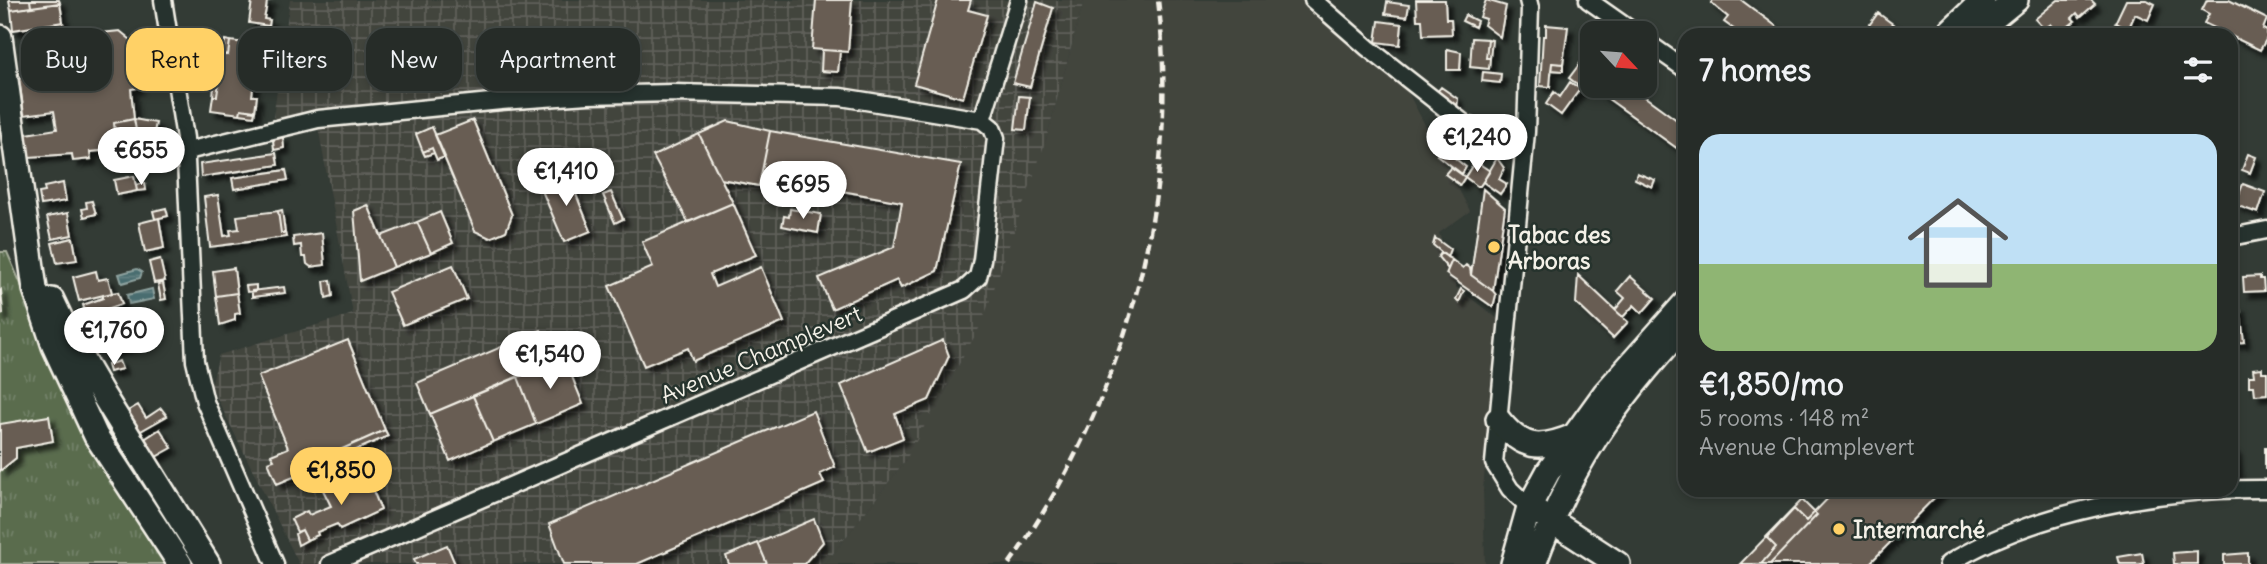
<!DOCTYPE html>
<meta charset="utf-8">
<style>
:root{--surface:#262c28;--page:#2e3430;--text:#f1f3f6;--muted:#a4a7a8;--line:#424845;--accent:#ffd166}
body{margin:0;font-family:Delius,sans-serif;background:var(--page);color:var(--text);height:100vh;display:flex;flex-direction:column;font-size:26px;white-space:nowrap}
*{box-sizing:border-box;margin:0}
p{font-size:23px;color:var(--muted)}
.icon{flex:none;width:38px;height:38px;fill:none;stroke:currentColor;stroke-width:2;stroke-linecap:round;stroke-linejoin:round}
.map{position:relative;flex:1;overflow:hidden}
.details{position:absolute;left:1678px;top:28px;width:560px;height:469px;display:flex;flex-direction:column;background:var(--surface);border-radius:21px;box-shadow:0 4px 10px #0003,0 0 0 2px var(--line)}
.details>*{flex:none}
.hud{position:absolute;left:21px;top:28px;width:665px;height:63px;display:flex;gap:14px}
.needle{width:46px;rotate:116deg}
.buttons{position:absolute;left:1580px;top:21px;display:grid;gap:14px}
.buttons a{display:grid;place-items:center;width:77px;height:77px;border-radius:14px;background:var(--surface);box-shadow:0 4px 10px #0003,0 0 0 2px var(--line);font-size:35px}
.price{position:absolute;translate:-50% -60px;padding:0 16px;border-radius:24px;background:#fff;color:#222;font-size:23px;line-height:46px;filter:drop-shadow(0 2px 4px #0008)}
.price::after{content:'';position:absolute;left:50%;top:42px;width:21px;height:16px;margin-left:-10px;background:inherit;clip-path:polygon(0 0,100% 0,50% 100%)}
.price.selected{background:var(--accent);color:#111}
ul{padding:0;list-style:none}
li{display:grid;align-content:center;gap:14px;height:371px;padding:0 21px}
li span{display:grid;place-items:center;height:217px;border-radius:21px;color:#555}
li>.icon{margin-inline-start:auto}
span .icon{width:126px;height:126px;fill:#fffc;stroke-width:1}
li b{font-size:30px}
h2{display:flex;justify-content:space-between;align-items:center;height:84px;padding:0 21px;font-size:30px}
.pill{padding:0 24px;border-radius:21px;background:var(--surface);box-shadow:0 4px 10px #0003,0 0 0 2px var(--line);font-size:24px;line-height:63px}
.pill.selected{background:var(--accent);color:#111}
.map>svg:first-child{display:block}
</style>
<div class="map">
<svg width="2267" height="564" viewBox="0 0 2267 564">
<defs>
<pattern id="industrial-grid" width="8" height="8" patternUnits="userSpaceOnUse" patternTransform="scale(1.75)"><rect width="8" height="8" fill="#43453e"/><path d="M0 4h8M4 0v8" fill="none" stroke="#5f605a"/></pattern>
<pattern id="grass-tufts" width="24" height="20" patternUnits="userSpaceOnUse" patternTransform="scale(1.75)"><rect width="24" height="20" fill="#5a6c4e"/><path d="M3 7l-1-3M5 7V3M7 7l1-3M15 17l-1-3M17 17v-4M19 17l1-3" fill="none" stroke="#728168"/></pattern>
<pattern id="water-rules" width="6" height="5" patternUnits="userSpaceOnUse" patternTransform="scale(1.75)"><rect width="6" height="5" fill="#4a6d6f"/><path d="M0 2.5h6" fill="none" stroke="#658284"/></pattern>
<filter id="shadow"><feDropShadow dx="5.5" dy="5.5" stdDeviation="2" flood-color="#0009"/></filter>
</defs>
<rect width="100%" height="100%" fill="#333b35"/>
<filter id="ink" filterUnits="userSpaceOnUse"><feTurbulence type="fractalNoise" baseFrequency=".0143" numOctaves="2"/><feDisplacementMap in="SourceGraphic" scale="14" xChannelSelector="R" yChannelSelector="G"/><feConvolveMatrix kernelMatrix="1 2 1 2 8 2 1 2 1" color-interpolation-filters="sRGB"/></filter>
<g filter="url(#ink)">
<!-- built -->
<path fill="#43453e" d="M1084 0H1313L1393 64 1470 211 1439 233 1456 287 1498 319 1483 490 1485 564H825L905 461 1046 140Z"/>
<!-- industrial -->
<path fill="url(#industrial-grid)" d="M290 0H1084L1046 140 982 323 905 461 825 564H299L211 386 219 355 353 314 318 127 273 118Z"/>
<!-- grass -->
<path fill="url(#grass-tufts)" stroke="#a7ae9b" stroke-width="2" d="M0 252H7L86 434 175 564H0Z"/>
<!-- water -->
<path fill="url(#water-rules)" stroke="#8ea29f" stroke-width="2" d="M137 269 142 272 140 278 122 283 119 274Z
M152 289 154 299 129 304 127 295Z"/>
<!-- building -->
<path fill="#685d53" stroke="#f4f1e8" stroke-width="2" filter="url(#shadow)" d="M9 0H30L31 7 11 10Z
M30 0H59L60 3 31 7Z
M252 0H272L267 1 266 9 264 19 270 20 269 26 249 23Z
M816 0H852L848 52 812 49Z
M938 0H971L968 10 987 15 963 98 914 84Z
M1416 0H1445L1446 19H1451L1452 34 1423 35 1422 20H1417Z
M1486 0 1506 6 1500 37 1484 25 1486 19 1480 17Z
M1713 0H1741L1784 32 1792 33 1791 35H1742L1724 22 1728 17 1711 3Z
M2058 0H2091L2095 4 2080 17 2077 13 2072 18 2075 21 2059 34 2051 24 2044 29 2035 19Z
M2126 0H2147L2155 4 2148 20 2135 14 2128 30 2115 23Z
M2207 0H2229L2267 19 2263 29 2267 31V38L2260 50 2204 23 2209 14 2202 10Z
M1037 2 1053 8 1030 87 1013 83Z
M1387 2 1409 5 1407 17 1385 14Z
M60 3 63 22 13 30 11 10Z
M1878 13 1898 28 1893 35H1862Z
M1465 15 1477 21 1475 27 1462 21Z
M1379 21 1402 24 1400 45 1376 42Z
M63 22 64 31 46 34 45 25Z
M1546 25 1568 27 1563 64 1552 63 1550 87 1540 86 1543 36H1546Z
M64 31 66 48 102 44 101 33 120 31 131 40 137 88 131 89 134 119 114 123 116 143 112 150 90 152 91 159 73 161 72 154 29 157 26 134 57 129 54 111 24 115 19 78 49 76 46 34Z
M1472 38 1488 39 1486 58H1490L1489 69 1470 67Z
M1488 39 1492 40 1490 58H1486Z
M225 40 230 41 228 55 223 54Z
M230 41 253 44 252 52 258 53 253 79 254 80 252 96H257L255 111 241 109 240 114 211 110 213 96H217L223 54 228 55Z
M1447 49 1461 52 1460 70H1447Z
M822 50 840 51 838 72 821 71Z
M1584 58 1592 64V72L1581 87 1569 78Z
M1552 63 1563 64V71L1551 70Z
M216 68H221L217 96H213Z
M1483 72 1501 74 1500 83 1482 81Z
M1570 82 1580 89 1561 115 1546 104 1554 92 1560 97Z
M1605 86H1630L1685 126V154L1600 93Z
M1441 87 1458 99 1457 107 1437 92Z
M1019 96 1030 97 1026 130 1015 129Z
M241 109 255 111 254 116 240 114Z
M134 119 139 147 112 150 116 143 114 123Z
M134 119 156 123 151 146 139 147Z
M473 120 512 215 506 231 490 238 475 231 435 135Z
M728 121 770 131 759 186 721 179 699 134Z
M1451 122 1460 129 1445 148 1437 143Z
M432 127 445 157 437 160 432 148 423 152 416 134Z
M770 131 961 164 937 271 901 288 897 280 832 309 819 278 894 247 902 202 820 187 819 197 759 186Z
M699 134 733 203 688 222 653 156Z
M283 137 284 148 274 150 273 140Z
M432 148 434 153 425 156 423 152Z
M1442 148 1466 167 1462 174 1437 155Z
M276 153 278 165 201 177 200 164Z
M569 154 576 171 558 179 551 162Z
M2248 154 2256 157 2250 173 2242 170Z
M1497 158 1504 168 1499 179 1507 184 1500 194 1483 182Z
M1475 161 1490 171 1480 186H1477L1465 177Z
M1451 167 1465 177 1460 185 1445 174Z
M286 170 288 180 234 189 232 178Z
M1637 173 1655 180 1652 187 1635 179Z
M568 175 591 231 564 242 540 186Z
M134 176 137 191 117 195 114 180Z
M63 183 66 201 41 205 39 193 45 192 44 187Z
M145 183 146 190 137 191 136 185Z
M2243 184 2265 192 2258 213 2235 205Z
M1483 189 1505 208 1493 291 1471 275Z
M611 192 623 219 615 223 603 195Z
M218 195 224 236 231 235 230 230 239 229 237 216 278 211 281 233H285L286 237 210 247 204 197Z
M92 201 96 214 84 217 82 209 87 208 86 202Z
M733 203 756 255 710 274 715 287 761 267 784 322 693 361 688 348 644 366 609 286 653 267 642 242Z
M368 205 394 267 360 281 354 211Z
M166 208 168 216 155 219 153 211Z
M790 209 821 214 818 233 782 226 784 216 789 217Z
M282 210 285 233H281L278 211Z
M440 212 453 243 431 253 417 222Z
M68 213 72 235 52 239 47 217Z
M159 218 164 248 145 252 139 223Z
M417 222 431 253 394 267 381 236Z
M322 233 325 265 311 267 307 264 306 257H302L301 245 294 246 293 237Z
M73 238 77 260 57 263 52 243Z
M1435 238 1450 249 1447 257 1433 245Z
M1441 253 1452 260 1448 269 1438 257Z
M160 259 165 281 154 283 149 262Z
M1452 260 1463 268 1466 265 1470 268 1471 275 1493 291 1496 295 1493 307 1446 274Z
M453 265 467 299 403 325 388 292Z
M234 268 237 293 216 296 213 271Z
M96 271 98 280 108 278 112 293 79 301 73 277Z
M1578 275 1628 322 1613 338 1576 303Z
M1630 276 1655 298 1642 313 1634 305 1623 317 1615 310 1625 298 1617 291Z
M2260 276V279H2263L2264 291 2244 292 2243 277Z
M331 280 333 296 326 298 324 281Z
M163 283 166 299 161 300 158 284Z
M256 285V291L247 292 246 286Z
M284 287 285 293 252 297V291Z
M1461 289 1464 291 1459 302 1456 299Z
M1 290 3 314 0 315V291Z
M118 292 122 304 107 309 110 318 89 325 83 305 103 298V295Z
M237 293 240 313 235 314V320L220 325 216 296Z
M2240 308 2244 342 2233 343 2231 309Z
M119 326 126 346 105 353 98 332Z
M541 330 554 361 430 414 417 383Z
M348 340 385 430 324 457 327 463 277 484 268 462 274 460 271 455 288 448 258 376Z
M943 340 949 356 929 400 895 414 903 438 868 452 841 385Z
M564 357 583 404 536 424 518 377Z
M119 361 122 369 109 372 107 365Z
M2262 368V372H2267V394L2255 395 2254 386H2249V376H2254L2253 369Z
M518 377 536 424 493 442 473 396Z
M473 396 493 442 450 461 430 414Z
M138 405 146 418 161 408 167 416 139 432 126 412Z
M813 411 835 467 820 474 824 483 637 564H564L549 524Z
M49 416 53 441 16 448V458L0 471V424Z
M160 429 172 448 154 458 143 440Z
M385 430 388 436 327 463 324 457Z
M2265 448H2267V469H2265Z
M2235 449 2237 474 2231 475V450Z
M361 463 365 471 323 490 320 482Z
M365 471 381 510 340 529 337 524 317 532 318 535 307 540 302 530 297 532 291 519 307 511 309 515 331 506 323 490Z
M1836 490H1942L1869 564H1761L1776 547 1767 538 1794 509 1806 521Z
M1802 500 1817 515 1770 564H1740Z
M814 519 823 542 804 564H767L758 543Z
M302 530 307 540 298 545 295 534Z
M758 543 767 564H729L726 556Z
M447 545 455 564H416L414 559Z
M2197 551V564H2174L2173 553Z
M2142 553 2144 564H2120L2118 557Z
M2248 553V564H2224V555Z"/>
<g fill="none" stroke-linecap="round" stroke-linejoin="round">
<defs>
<path id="street" d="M163 0 185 138 195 361 205 402 275 564
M1313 0 1368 48 1465 124 1478 129 1526 132
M1528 0 1530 8 1526 132 1494 463 1510 489 1529 507
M1588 0 1635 33
M1645 41 1685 69
M982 120 1019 0
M175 154 318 119 501 101 588 95 673 93 841 97 982 120 992 128 996 138 982 260 978 277 964 290C753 383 541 471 330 564
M2231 237 2267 230
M1948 564C2035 510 2165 488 2267 489"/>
<path id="secondary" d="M1946 35 1983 0
M1973 35 2016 0
M0 37 35 289 54 346 96 436 180 564
M52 300 72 342 103 395 208 564
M1498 419C1522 450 1540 450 1574 436
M1538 512 1618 564
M1513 564 1529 507 1548 472 1605 393 1685 303
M1534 564C1569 467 1615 401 1685 326"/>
</defs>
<!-- street casing -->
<use href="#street" stroke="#f4f1e8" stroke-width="21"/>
<!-- secondary casing -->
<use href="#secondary" stroke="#f4f1e8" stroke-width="28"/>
<!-- street -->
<use href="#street" stroke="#26332d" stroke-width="16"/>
<!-- secondary -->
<use href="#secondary" stroke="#26332d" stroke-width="23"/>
<!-- rail -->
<path stroke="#f4f1e8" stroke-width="4.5" stroke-dasharray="10 5" stroke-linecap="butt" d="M1009 564C1124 404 1182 196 1158 0"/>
</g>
</g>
<!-- markers -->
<g fill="#ffd166" stroke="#26332d" stroke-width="2.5">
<circle cx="1494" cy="247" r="7"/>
<circle cx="1839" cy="529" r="7"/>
</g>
<g text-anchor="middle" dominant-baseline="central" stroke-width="5" stroke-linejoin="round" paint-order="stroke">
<!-- poi labels -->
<g font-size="23" font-weight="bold" fill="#f4f1e8" stroke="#26332d" text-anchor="start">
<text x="1508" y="234">Tabac des<tspan x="1508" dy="26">Arboras</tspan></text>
<text x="1853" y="529">Intermarché</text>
</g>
<!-- street labels -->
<g font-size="23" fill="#f4f1e8" stroke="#26332d">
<text transform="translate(761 354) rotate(-23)">Avenue Champlevert</text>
</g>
</g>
</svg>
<div class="buttons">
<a><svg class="needle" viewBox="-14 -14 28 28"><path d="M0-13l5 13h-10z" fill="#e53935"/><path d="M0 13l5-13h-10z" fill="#a4a7a8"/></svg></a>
</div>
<b class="price" style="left:1477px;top:174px">€1,240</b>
<b class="price" style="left:141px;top:187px">€655</b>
<b class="price" style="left:566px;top:208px">€1,410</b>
<b class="price" style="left:803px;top:221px">€695</b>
<b class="price" style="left:114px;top:367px">€1,760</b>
<b class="price" style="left:550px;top:391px">€1,540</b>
<b class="price selected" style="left:341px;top:507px">€1,850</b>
<div class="hud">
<a class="pill">Buy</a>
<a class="pill selected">Rent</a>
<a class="pill">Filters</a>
<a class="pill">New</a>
<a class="pill">Apartment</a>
</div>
<section class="details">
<h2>7 homes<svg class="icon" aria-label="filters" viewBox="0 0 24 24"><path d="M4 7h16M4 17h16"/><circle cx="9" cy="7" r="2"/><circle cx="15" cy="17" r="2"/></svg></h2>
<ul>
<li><span style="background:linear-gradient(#bfe0f5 60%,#8fb573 0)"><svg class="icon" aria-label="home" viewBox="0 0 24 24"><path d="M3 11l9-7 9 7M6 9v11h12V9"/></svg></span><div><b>€1,850/mo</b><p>5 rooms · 148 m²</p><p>Avenue Champlevert</p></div></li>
</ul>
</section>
</div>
